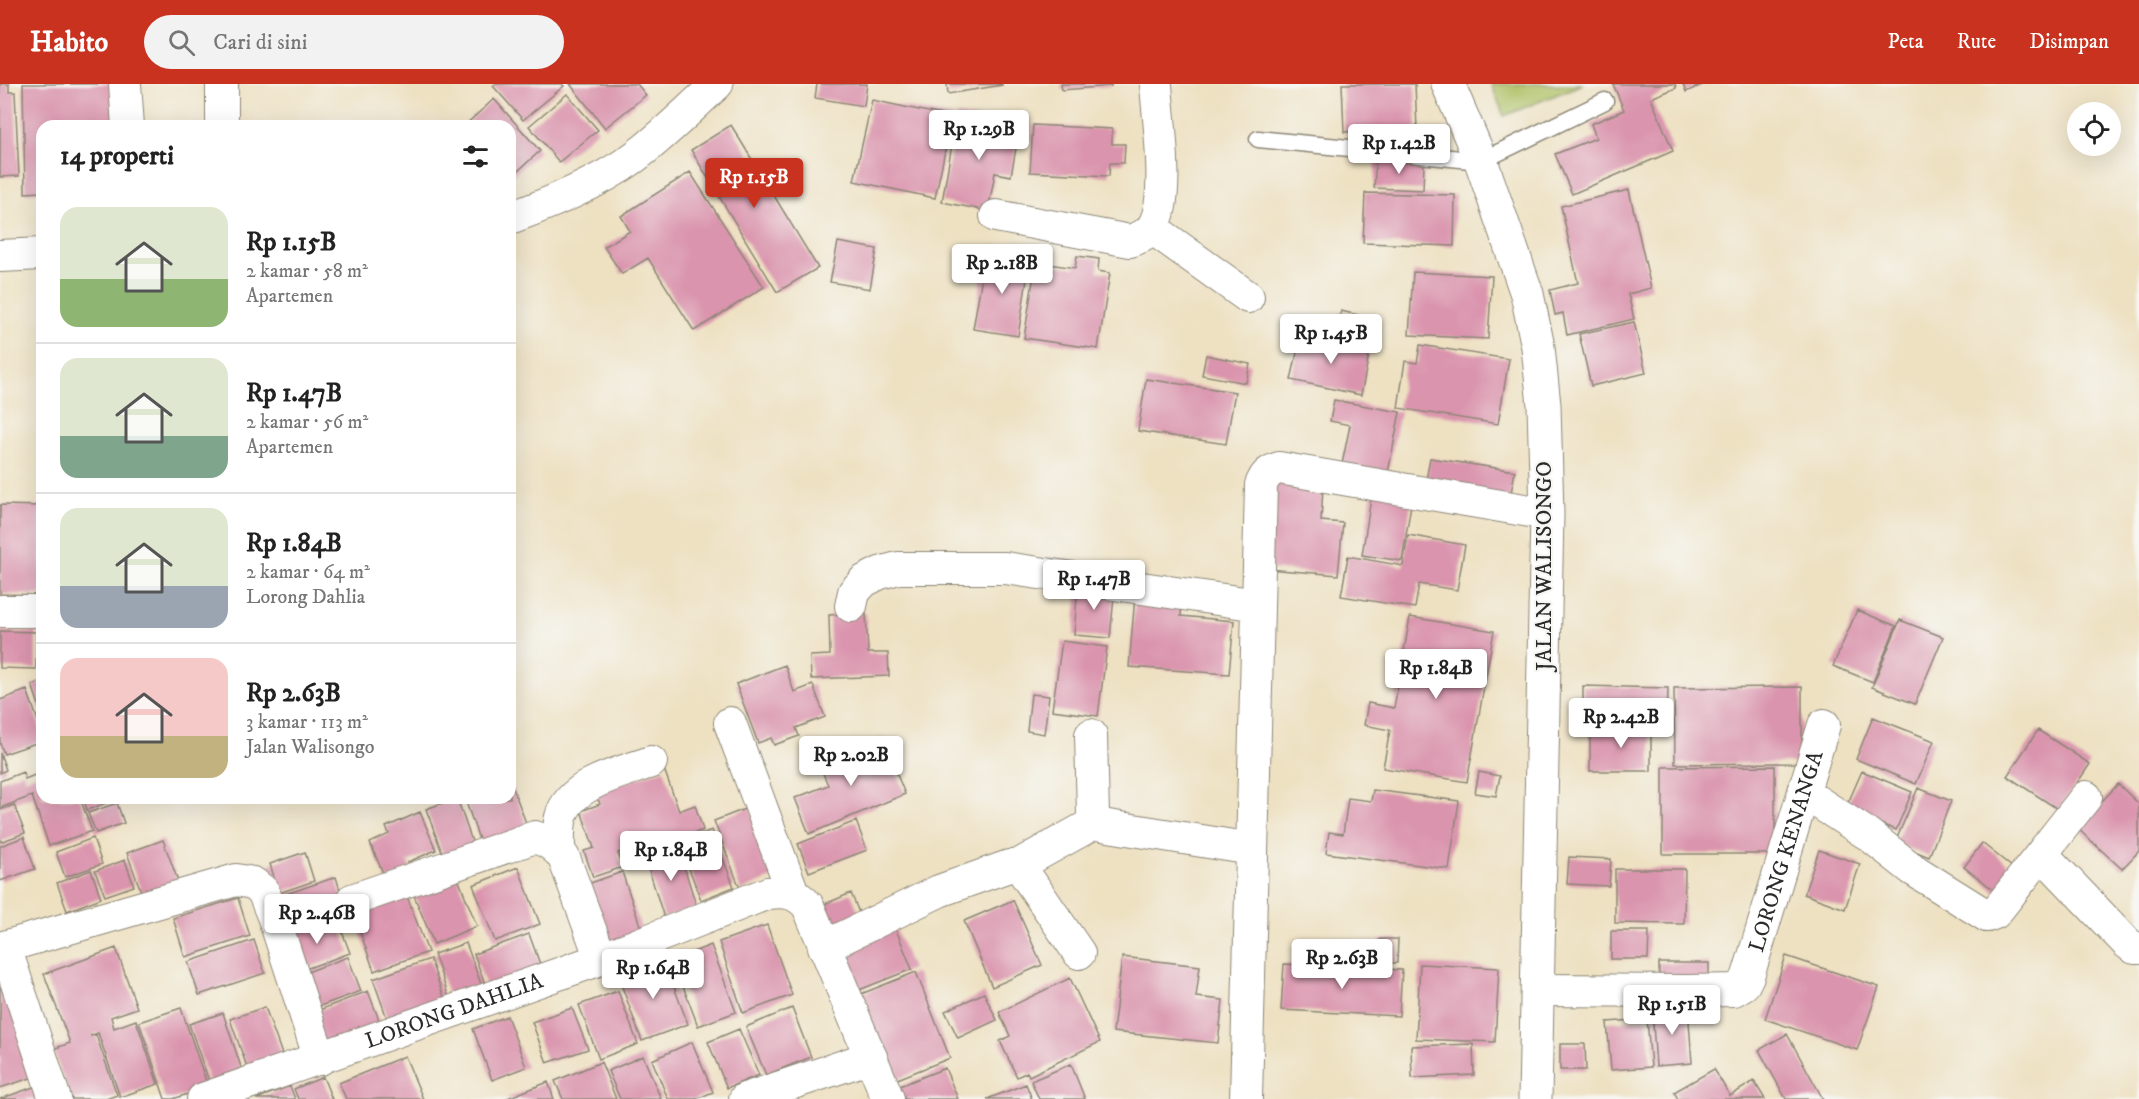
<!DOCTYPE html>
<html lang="id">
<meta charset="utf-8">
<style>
:root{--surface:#fff;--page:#f2f2f2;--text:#222;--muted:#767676;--line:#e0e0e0;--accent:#c8321e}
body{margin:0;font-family:"IM FELL DW Pica",serif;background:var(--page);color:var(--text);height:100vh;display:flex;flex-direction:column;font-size:22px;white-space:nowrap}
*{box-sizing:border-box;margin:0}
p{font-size:20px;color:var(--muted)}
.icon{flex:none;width:33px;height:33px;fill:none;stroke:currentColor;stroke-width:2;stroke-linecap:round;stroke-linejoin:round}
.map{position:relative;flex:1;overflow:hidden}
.sheet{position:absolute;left:36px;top:36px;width:480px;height:684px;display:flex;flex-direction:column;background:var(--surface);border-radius:18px;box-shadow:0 6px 24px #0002}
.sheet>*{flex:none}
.buttons{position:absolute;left:2067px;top:18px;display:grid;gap:12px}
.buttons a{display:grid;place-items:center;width:54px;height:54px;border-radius:50%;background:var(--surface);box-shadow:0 6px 24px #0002;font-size:30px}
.price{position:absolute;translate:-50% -51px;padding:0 14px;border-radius:6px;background:#fff;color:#222;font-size:20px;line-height:39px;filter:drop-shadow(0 2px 3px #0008)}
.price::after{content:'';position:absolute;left:50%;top:36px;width:18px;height:14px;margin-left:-9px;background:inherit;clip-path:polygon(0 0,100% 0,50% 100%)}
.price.active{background:var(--accent);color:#fff}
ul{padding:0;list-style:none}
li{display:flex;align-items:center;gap:18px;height:150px;padding:0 24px}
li+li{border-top:2px solid var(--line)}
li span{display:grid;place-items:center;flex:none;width:168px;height:120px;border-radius:18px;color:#555}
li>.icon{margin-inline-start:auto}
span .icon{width:72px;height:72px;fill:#fffc;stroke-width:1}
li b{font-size:26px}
h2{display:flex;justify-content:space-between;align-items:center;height:72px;padding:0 24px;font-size:26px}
header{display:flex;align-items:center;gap:36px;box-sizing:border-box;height:84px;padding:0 30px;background:var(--accent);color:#fff}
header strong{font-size:28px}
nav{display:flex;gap:33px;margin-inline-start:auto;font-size:21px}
.search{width:420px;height:54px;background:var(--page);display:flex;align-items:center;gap:15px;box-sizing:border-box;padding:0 21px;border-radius:33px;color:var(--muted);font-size:22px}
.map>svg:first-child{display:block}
</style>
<header>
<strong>Habito</strong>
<div class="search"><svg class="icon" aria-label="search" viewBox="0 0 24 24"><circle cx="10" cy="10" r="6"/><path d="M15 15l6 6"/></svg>Cari di sini</div>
<nav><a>Peta</a><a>Rute</a><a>Disimpan</a></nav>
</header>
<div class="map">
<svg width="2139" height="1015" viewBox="0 0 2139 1015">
<rect width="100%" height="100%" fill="#f6f6f2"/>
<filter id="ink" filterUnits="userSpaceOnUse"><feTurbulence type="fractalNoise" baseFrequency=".0167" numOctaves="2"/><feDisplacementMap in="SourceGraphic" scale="12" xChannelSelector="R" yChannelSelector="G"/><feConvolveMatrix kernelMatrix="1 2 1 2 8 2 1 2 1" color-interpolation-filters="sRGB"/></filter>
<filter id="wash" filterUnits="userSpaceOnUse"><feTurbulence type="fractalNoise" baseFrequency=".008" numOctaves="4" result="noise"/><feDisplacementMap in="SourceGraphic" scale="24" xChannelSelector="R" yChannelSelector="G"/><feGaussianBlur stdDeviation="1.35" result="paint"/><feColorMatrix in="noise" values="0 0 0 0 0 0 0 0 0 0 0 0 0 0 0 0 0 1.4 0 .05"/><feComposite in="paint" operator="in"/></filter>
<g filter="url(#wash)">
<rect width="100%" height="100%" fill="#eee1c2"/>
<!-- green -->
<path fill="#adc064" stroke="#6c7648" stroke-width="1.5" d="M1491 0H1583L1504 32Z"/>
<g id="blocks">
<!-- building -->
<path fill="#da94ad" d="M0 0H9V8H15L19 92 0 93Z
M23 0H123V42H42V108L25 109Z
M495 0H562L564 2 523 36 493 2Z
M570 0H637L646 11 605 44Z
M817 0H867L864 22 815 14Z
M947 0H1002V1L948 10Z
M1061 0H1111V2L1062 6Z
M1342 0H1415L1417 45 1344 48Z
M1613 0H1675L1676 4 1651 14 1673 67 1572 110 1555 70 1596 54 1591 40 1624 26Z
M1683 0H1704L1686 8Z
M567 10 598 46 559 78 529 42Z
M494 15 540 67 510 94V42H464Z
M872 16 952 33 935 114 854 97Z
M957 31 1020 42 1011 92 995 89 988 127 942 118Z
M731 41 818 184 777 208 691 66Z
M1033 41 1112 45V60H1125L1124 79H1110L1109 92 1030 88Z
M1376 75 1424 78 1423 106 1374 104Z
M690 88 764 203 694 247 648 174 622 190 604 163 630 147 621 132Z
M1629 106 1651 204 1628 210 1634 235 1567 251 1563 229 1555 231 1550 206 1578 199 1561 122Z
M1365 109 1455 111 1454 162 1363 159Z
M838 158 877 165 870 205 830 198Z
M986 169 1030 176 1018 252 973 245Z
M1077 172 1099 175 1098 187 1110 189 1098 265 1024 254 1036 178 1075 184Z
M1413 188 1492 192 1488 255 1409 251Z
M1341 227 1371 234 1365 258 1335 251Z
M1634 238 1646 289 1591 302 1579 250Z
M1301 251 1370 265 1361 311 1291 296Z
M1420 261 1509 275 1498 340 1398 324 1405 277 1417 279Z
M1206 271 1250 280 1246 299 1202 291Z
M1146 295 1235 308 1226 360 1138 347Z
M1334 316 1400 328 1387 394 1341 385 1350 341 1330 337Z
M1430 374 1515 387 1510 415 1425 402Z
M1275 399 1323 403 1321 437 1343 439 1338 491 1268 485Z
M1372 408 1412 414 1402 477 1362 471Z
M0 421 42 422V511L0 510Z
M1408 451 1465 461 1457 506 1419 500 1415 524 1341 512 1348 472 1403 482Z
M1078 500 1115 503 1110 554 1074 551Z
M1135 512 1182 515 1181 532 1234 537 1229 590 1129 583Z
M1857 526 1896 542 1873 598 1833 582Z
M866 529 868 569H888L889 592 811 595 810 572 830 571 829 531Z
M1410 533 1494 547 1467 698 1383 684 1390 646 1364 641 1368 619 1394 624Z
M1900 536 1943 553 1915 620 1872 603Z
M0 547 36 548V585L0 584Z
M1062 557 1107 563 1098 632 1052 626Z
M785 581 794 608 813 601 825 633 796 644 799 652 774 661 771 654 758 659 736 600Z
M42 597V630L32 601Z
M1583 602 1668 604 1667 638 1583 636Z
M1802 603V679L1675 680 1674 604Z
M27 606 42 648V657L4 670 0 659V616Z
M1031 610 1049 612 1044 650 1027 647Z
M1873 633 1934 657 1916 700 1856 675Z
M1590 643H1651V687H1590Z
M2038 646 2090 680 2059 726 2007 692Z
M882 654 905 710 809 750 795 714 828 701 819 680Z
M0 669 6 686 0 689Z
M1775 682V770H1663V683Z
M664 685 679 727 695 721 703 746 649 765 648 759 618 769 623 783 593 793 584 767 594 764 581 727 600 720 595 708Z
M1862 687 1912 708 1896 746 1845 726Z
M23 688 25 695 42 688V714H80L92 747 49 762 32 712 0 724V697Z
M1479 688 1500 692 1496 712 1475 709Z
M510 696 529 747 482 764 465 715 510 714Z
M2118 700 2139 720V767L2122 785 2077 744Z
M1918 704 1951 717 1929 773 1895 759Z
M1373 706 1459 717 1449 785 1326 769 1329 748 1343 750 1348 714 1371 717Z
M83 714H114L115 716 87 726Z
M457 714 474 763 444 774 426 725Z
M117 719 124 739 96 749 88 729Z
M14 721 25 749 0 758V726Z
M750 723 777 792 741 807 714 737Z
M420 728 436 766 408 778 411 786 386 796 370 759 389 750 386 743Z
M856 737 867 766 809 788 798 760Z
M712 746 734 803 701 816 679 758Z
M24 753 35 785 0 797V762Z
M93 754 102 780 65 793 56 768Z
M163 756 178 797 142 810 127 769Z
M1982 759 2017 787 1999 810 1964 783Z
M678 763 697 824 664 834 645 773Z
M1819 766 1860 780 1845 825 1804 810Z
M305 768 314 797 279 809 270 780Z
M1569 773 1611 775 1609 802 1567 800Z
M125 776 134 802 105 812 95 787Z
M518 783 540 840 495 857 473 801Z
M1615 785H1685L1684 840 1615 839Z
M91 786 101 814 67 827 57 799Z
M622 788 643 850 603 863 582 802Z
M457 792 477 842 434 860 413 809Z
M336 793 347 829 295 846 283 811Z
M851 809 860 831 827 845 818 823Z
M407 812 428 868 374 887 354 831Z
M238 814 250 852 185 873 173 834Z
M1013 816 1042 881 992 903 964 837Z
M337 834 350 869 297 888 284 853Z
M767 841 792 911 743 929 719 858Z
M895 843 912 885 849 910 832 869Z
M1611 847H1649L1648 875H1611Z
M529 850 544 891 489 911 474 870Z
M1380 855H1398L1397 879H1379Z
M254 856 265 889 199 911 188 878Z
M466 859 485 911 452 922 434 870Z
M711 861 736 928 698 942 673 876Z
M116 864 137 924 111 933 114 944 136 936 158 1000 120 1013 98 949 90 952 96 951 117 1011 106 1015H70L53 965 70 959 44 890Z
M1786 872 1879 903 1857 966 1765 935Z
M348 873 361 907 309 926 296 892Z
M1122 873 1200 882 1196 913 1223 916 1218 959 1113 948Z
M663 874 688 940 642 957 618 892Z
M430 875 446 919 389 940 373 895Z
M1659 879H1709V903H1659Z
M1284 880 1402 886 1399 932 1281 926Z
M1420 880 1499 884 1495 958 1416 955Z
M916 888 950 974 885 1000 851 914Z
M1070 894 1100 958 1029 992 1027 988 1017 993 1000 957 1010 952 999 928Z
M4 902 46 989 0 1004V903Z
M368 907 382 944 323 967 309 930Z
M618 907 638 960 599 975 579 921Z
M984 909 997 936 958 954 945 927Z
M265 923 283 973 248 986 230 935Z
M1688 923 1692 979 1656 982 1652 926Z
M181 924 208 1003 173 1015H165L139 938Z
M572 924 588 965 547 979 532 938Z
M792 924 811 973 766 991 746 943Z
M223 929 244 992 211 1003 189 940Z
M507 932 526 983 492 996 473 945Z
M1647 935 1651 983 1611 986 1607 938Z
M739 945 759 991 727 1004 708 958Z
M1787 950 1823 1015H1786L1759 966Z
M692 958 713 1008 696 1015H668L652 976Z
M1473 960 1474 991 1412 994 1411 962Z
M1560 960H1585L1586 986H1560Z
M405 972 423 1015H346L339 999Z
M643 972 661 1015H620L608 987Z
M601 978 616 1015H563L555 997Z
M1071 980 1085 1015H1039L1031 997Z
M945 984 958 1015H890L887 1007Z
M1714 985 1730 1012 1754 997 1765 1015H1678L1674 1008Z
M323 993 332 1015H298L294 1005Z
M548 998 554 1015H505Z
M42 1000 47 1015H0Z
M1026 1000 1032 1015H987Z
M290 1002 295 1015H256Z"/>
</g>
</g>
<g filter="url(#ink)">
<use href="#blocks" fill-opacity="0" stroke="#8c8676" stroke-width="1.5"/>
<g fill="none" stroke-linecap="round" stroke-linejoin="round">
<defs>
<path id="lane" d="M1258 55 1481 77 1605 17"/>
<g id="street">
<path d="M125 0 128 42"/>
<path d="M222 0V42"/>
<path d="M996 132 1130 157C1138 154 1148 151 1153 143 1171 113 1158 36 1156 0"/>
<path d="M510 134C554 118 609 95 645 65 670 45 693 22 717 0"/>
<path d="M1152 144 1248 213"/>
<path d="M0 172 42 170"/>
<path d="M851 522 854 508 864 497 880 489 898 484H1005L1258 521"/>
<path d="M0 527H42"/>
<path d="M730 639 793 809"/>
<path d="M1091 651 1093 731 1096 738 1102 741 1252 765"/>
<path d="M1804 709 1869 751 1912 785 1987 832 1995 829 2086 713"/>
<path d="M559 766C559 756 558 743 561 733 570 699 623 688 651 678"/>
<path d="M2042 770 2127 859 2134 864H2139"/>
<path d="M1017 782 1096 738"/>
<path d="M352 816 535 753C548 758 556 762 564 774L601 875"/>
<path d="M5 863 55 1015"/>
<path d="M824 863 939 807 1009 782H1017L1023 787 1079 869"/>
<path d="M0 864 236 796 253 799 263 807 275 837 320 975"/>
<path id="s1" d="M1537 906 1688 907 1734 906 1744 900 1748 892 1824 641"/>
<path id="s2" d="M203 1015 601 875 768 809C786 807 796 808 808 822L888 1015"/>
<path d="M745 1015 871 973"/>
<path d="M1246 1015 1261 401C1265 391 1269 387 1279 384L1547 430"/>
</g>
<path id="secondary" d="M1448 0 1481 77 1527 210 1538 263 1544 321 1547 430 1535 1015"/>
</defs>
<!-- lane casing -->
<use href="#lane" stroke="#8c8676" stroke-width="19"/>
<!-- street casing -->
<use href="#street" stroke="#8c8676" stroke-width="34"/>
<!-- secondary casing -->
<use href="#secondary" stroke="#8c8676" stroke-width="35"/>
<!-- lane -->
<use href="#lane" stroke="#fff" stroke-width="16"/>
<!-- street -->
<use href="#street" stroke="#fff" stroke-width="32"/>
<!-- secondary -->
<use href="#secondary" stroke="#fff" stroke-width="33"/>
</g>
</g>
<g text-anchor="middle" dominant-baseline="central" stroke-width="4.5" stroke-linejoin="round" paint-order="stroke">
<!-- street labels -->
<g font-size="22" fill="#2b2b2b" stroke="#f6f6f2">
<text transform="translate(1544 482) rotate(-90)">JALAN WALISONGO</text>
<text stroke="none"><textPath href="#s1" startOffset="348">LORONG KENANGA</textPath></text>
<text stroke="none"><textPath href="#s2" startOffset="266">LORONG DAHLIA</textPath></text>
</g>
</g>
</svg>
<div class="buttons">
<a><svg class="icon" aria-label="locate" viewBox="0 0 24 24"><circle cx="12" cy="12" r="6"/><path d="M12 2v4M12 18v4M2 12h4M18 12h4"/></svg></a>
</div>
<b class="price" style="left:979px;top:77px">Rp 1.29B</b>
<b class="price" style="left:1399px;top:91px">Rp 1.42B</b>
<b class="price active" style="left:754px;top:125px">Rp 1.15B</b>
<b class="price" style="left:1002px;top:211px">Rp 2.18B</b>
<b class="price" style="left:1331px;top:281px">Rp 1.45B</b>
<b class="price" style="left:1094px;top:527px">Rp 1.47B</b>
<b class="price" style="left:1436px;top:616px">Rp 1.84B</b>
<b class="price" style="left:1621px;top:665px">Rp 2.42B</b>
<b class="price" style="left:851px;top:703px">Rp 2.02B</b>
<b class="price" style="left:671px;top:798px">Rp 1.84B</b>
<b class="price" style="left:317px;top:861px">Rp 2.46B</b>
<b class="price" style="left:1342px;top:906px">Rp 2.63B</b>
<b class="price" style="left:653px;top:916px">Rp 1.64B</b>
<b class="price" style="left:1672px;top:952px">Rp 1.51B</b>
<section class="sheet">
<h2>14 properti<svg class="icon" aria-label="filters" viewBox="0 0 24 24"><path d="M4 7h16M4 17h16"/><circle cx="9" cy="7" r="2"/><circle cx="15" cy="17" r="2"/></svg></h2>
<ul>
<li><span style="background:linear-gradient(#dfe7d0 60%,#8fb573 0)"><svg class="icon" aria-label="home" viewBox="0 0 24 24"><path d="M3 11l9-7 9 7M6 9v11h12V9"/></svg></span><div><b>Rp 1.15B</b><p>2 kamar · 58 m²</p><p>Apartemen</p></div></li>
<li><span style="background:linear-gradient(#dfe7d0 65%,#7fa58c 0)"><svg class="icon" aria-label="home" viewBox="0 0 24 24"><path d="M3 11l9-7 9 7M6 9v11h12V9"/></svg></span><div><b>Rp 1.47B</b><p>2 kamar · 56 m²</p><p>Apartemen</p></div></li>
<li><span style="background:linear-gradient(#dfe7d0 65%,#9aa5b1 0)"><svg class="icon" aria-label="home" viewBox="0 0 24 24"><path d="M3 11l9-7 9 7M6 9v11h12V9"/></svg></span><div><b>Rp 1.84B</b><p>2 kamar · 64 m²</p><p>Lorong Dahlia</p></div></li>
<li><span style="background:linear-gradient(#f6c9c9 65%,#c2b280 0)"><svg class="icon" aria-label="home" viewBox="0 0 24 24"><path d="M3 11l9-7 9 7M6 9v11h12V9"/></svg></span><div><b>Rp 2.63B</b><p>3 kamar · 113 m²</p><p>Jalan Walisongo</p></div></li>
</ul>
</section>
</div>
